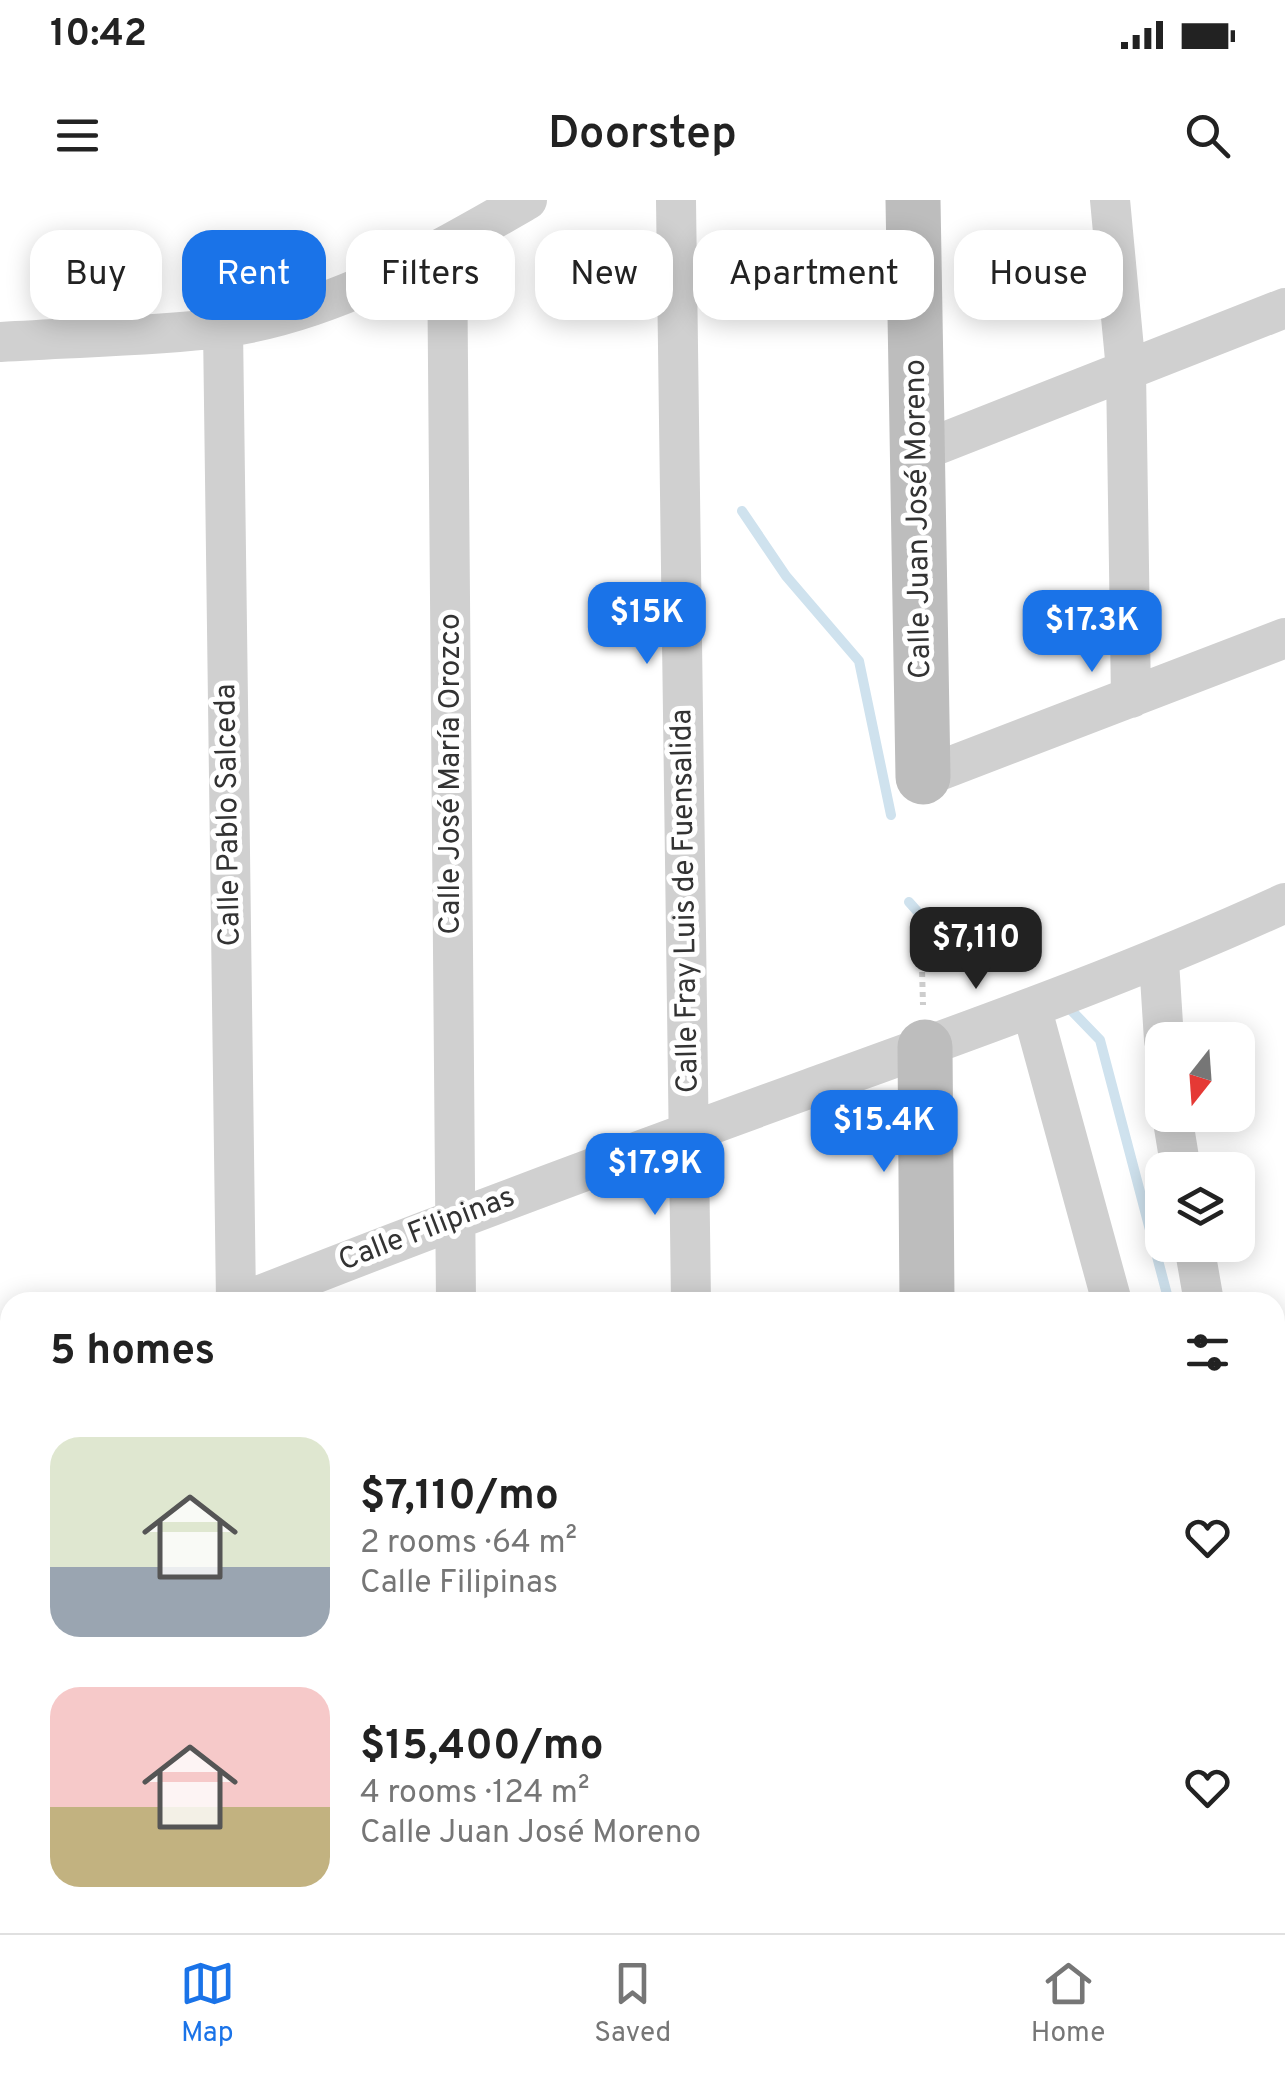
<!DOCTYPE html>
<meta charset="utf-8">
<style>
:root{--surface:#fff;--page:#f6f6f6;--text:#222;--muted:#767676;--line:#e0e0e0;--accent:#1a73e8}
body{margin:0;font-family:Overpass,sans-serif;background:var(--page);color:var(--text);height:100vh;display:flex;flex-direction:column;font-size:38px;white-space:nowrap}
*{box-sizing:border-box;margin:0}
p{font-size:32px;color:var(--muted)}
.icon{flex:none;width:55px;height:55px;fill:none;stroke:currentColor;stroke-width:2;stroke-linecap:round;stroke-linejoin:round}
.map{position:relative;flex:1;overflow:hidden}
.details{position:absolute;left:0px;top:1092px;width:1285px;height:642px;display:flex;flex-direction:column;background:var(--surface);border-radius:30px 30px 0 0;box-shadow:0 5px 25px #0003}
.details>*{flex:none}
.hud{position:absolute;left:30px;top:30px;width:1225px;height:90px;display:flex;gap:20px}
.needle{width:65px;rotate:197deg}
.controls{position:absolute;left:1145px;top:822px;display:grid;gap:20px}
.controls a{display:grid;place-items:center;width:110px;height:110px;border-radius:20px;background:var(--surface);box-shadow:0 5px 25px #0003;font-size:50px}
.price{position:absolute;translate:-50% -85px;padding:0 22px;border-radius:20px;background:var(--accent);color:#fff;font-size:32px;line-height:65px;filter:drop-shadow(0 2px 5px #0008)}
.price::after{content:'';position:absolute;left:50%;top:60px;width:30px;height:22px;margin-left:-15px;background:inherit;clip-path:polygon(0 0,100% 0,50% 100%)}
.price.on{background:#222;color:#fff}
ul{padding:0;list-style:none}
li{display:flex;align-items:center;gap:30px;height:250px;padding:0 50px}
li span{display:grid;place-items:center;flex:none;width:280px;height:200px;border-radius:30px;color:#555}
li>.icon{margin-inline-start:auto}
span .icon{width:120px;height:120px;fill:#fffc;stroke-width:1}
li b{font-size:42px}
h2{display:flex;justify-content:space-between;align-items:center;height:120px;padding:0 50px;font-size:42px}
.pill{padding:0 35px;border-radius:30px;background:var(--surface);box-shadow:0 5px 25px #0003;font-size:35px;line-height:90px}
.pill.on{background:var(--accent);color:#fff}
.status{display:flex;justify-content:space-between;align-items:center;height:70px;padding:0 50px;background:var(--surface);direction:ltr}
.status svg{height:28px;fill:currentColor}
header{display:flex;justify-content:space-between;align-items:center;height:130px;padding:0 50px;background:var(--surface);font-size:45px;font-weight:600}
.tabs{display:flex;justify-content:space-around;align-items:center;height:140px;border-top:2px solid var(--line);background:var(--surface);font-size:28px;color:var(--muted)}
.tabs a{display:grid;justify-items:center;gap:5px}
.tabs .on{color:var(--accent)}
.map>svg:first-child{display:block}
</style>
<div class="status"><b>10:42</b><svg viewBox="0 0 49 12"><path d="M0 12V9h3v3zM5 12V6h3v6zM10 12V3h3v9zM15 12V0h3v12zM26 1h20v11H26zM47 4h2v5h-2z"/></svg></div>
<header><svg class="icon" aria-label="menu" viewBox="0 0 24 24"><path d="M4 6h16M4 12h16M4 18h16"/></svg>Doorstep<svg class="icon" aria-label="search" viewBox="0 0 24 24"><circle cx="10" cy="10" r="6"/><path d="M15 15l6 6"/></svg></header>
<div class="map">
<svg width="1285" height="1733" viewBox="0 0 1285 1733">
<rect width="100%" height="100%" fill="#fff"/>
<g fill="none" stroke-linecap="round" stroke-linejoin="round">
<!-- stream -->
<path stroke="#cfe2ee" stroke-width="10" d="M742 311 786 376 859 461 891 615
M909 702 963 763 991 761
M1071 810 1100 840 1169 1102"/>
<!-- path -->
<path stroke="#cdcdcd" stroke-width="6" stroke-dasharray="5 5" stroke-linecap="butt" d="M921 732 923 805"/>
<!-- street -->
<path stroke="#d0d0d0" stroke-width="40" d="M676 0 691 1102
M1110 0 1126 170 1131 498
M447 46 456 1102
M223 128 236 1102
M0 142C73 137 148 137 220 128 330 114 433 54 527 0
M919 252 1285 108
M923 577 1285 438
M1159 761 1164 840
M1032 810 1112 1102
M1172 915 1181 970
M1194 1045 1204 1102
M243 1102C431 1027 621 957 811 888 971 830 1130 774 1285 703
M0 1189 2 1733
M243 1725 244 1733
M465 1725 466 1733
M700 1725V1733
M1164 1733V1725"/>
<!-- secondary -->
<path stroke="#bdbdbd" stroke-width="55" d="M913 0 923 577
M925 847 927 1102
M933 1725V1733
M1228 1733 1248 1725"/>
</g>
<g text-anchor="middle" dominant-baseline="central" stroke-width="10" stroke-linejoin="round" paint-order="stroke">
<!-- street labels -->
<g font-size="30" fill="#333" stroke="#fff">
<text transform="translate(919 319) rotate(-91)">Calle Juan José Moreno</text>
<text transform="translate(451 574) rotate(-90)">Calle José María Orozco</text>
<text transform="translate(229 615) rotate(-91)">Calle Pablo Salceda</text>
<text transform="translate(686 701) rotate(-91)">Calle Fray Luis de Fuensalida</text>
<text transform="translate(427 1030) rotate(-21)">Calle Filipinas</text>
</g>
</g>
</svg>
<div class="controls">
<a><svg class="needle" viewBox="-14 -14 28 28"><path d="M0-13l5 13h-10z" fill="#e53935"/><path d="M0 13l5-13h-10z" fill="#767676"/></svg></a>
<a><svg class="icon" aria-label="layers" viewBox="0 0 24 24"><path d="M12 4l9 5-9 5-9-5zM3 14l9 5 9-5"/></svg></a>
</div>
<b class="price" style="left:647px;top:467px">$15K</b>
<b class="price" style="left:1092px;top:475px">$17.3K</b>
<b class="price on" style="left:976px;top:792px">$7,110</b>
<b class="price" style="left:884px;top:975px">$15.4K</b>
<b class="price" style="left:655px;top:1018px">$17.9K</b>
<div class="hud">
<a class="pill">Buy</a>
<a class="pill on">Rent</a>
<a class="pill">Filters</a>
<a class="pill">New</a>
<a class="pill">Apartment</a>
<a class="pill">House</a>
</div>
<section class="details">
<h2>5 homes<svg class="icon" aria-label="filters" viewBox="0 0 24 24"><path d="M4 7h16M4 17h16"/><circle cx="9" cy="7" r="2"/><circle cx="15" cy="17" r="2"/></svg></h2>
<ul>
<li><span style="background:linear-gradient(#dfe7d0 65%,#9aa5b1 0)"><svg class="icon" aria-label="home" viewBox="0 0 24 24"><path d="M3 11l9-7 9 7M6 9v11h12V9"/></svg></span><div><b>$7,110/mo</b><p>2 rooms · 64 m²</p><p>Calle Filipinas</p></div><svg class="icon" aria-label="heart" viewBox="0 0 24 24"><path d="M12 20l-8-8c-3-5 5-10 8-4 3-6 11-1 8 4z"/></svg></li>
<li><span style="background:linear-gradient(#f6c9c9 60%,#c2b280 0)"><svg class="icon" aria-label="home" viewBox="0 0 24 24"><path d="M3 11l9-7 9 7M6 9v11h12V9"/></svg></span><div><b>$15,400/mo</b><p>4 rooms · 124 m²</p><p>Calle Juan José Moreno</p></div><svg class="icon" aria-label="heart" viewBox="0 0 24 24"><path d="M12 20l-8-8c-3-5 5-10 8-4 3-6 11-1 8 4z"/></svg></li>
</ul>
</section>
</div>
<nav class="tabs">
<a class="on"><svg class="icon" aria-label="map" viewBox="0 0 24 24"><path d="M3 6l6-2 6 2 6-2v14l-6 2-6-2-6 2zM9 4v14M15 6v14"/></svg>Map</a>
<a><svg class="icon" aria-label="saved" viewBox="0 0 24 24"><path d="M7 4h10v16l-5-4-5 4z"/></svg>Saved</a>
<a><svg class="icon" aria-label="home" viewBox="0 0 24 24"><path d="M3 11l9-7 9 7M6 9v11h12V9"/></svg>Home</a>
</nav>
